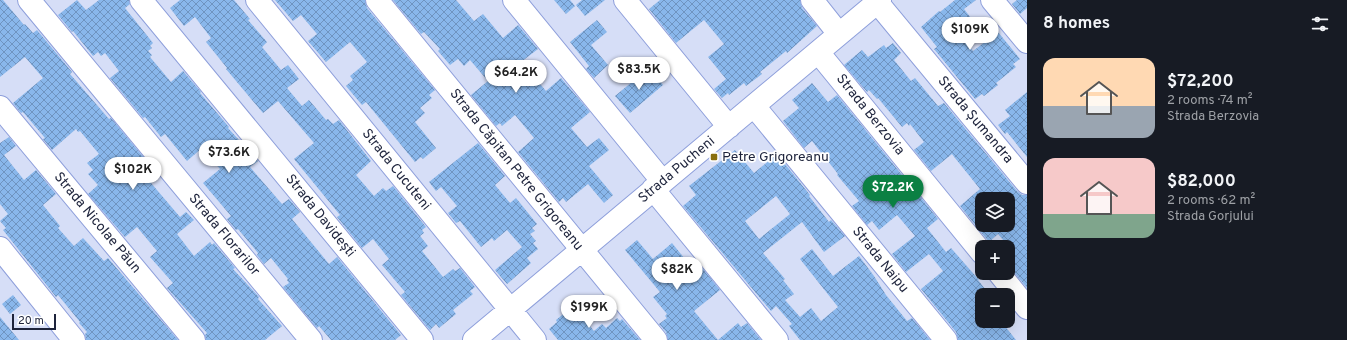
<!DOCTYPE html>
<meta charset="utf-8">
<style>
:root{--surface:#171b24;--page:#20242c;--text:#f1f3f6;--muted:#9ea1a6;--accent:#0b8043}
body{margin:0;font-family:Overpass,sans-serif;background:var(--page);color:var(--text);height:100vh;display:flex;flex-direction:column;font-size:15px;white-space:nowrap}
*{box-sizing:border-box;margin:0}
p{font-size:13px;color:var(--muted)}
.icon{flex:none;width:22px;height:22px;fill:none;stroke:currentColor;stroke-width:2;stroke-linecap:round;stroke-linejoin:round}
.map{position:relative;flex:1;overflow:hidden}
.panel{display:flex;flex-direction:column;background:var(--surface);width:320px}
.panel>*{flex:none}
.tools{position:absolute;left:975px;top:192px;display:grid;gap:8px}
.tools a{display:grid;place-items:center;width:40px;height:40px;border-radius:8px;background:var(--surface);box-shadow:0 4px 16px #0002;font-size:20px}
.scale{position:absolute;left:12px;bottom:10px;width:44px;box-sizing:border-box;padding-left:4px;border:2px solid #1d233b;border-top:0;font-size:11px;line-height:14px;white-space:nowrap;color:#1d233b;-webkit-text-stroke:3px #fff;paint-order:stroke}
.price{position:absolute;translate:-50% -34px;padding:0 9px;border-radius:14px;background:#fff;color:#222;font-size:13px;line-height:26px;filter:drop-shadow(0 1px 2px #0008)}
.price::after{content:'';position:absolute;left:50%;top:24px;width:12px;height:9px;margin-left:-6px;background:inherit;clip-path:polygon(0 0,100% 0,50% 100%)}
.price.active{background:var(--accent);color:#fff}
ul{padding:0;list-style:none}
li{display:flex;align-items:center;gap:12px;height:100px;padding:0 16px}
li span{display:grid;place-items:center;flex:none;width:112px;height:80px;border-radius:12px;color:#555}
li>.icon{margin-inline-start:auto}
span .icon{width:48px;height:48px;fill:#fffc;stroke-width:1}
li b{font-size:17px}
h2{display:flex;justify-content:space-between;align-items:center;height:48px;padding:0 16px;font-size:17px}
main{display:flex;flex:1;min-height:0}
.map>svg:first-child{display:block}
</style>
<main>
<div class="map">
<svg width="1027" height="340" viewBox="0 0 1027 340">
<defs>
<pattern id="building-cross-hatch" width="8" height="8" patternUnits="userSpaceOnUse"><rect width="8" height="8" fill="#89b7eb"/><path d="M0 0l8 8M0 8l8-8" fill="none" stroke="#6f94c0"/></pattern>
</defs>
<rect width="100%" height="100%" fill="#d6def7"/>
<!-- building -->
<path fill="url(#building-cross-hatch)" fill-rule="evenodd" d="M0 0H3L24 25 25 24 33 33 37 30 72 72 70 74 109 119 111 118 159 176 151 183 180 217 186 212 194 220 177 234 194 256 210 242 212 245 214 243 235 268 233 269 259 297 258 299 282 326 265 340H206L205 335 207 333 167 288 173 283 150 257 157 251 137 227 125 237 88 194 98 185 88 174 93 170 87 163 99 154 80 131 78 132 76 129 52 150 43 139 45 138 23 112 21 113 13 103 43 78 25 57 0 77Z
M77 0 86 10 99 0H129L130 4 125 8 153 43 150 46 152 48 148 51 152 55 150 57 171 82 183 71 201 92 200 93 229 127 228 128 258 161 250 167 282 204 289 199 300 212 292 219 306 236 329 264 337 257 401 335 395 340H331L319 326 317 328 283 287 289 283 287 280 288 279 271 258 264 264 257 255 258 253 238 229 236 230 227 219 231 216 203 183 220 169 202 148 187 161 165 134 161 137 145 117 143 118 110 78 119 71 105 53 101 56 98 52 93 56 73 31 72 32 58 15Z
M180 0H234L250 19 248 20 267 42 262 47 281 70 288 65 299 79 287 88 302 106 309 100 326 120 328 119 333 124 339 120 371 161 356 175 374 196 383 188 386 191 393 186 426 227 422 230 424 233 420 236 428 246 422 251 443 277 453 269 455 271 460 268 475 287 470 291 473 294 453 310 456 314 439 328 436 324 430 330 401 295 405 292 382 265 389 259 373 239 362 248 337 217 340 215 294 159 314 143 278 101 263 113 226 69 227 68 206 42 211 38 195 17 184 26 170 8Z
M275 0H365L367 8 435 90 429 95 432 98 420 108 425 113 415 122 436 148 423 159 421 157 415 162 366 102 362 105 346 86 353 80 350 76 367 62 350 42 326 62 308 41 317 34 301 15 293 21Z
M393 0H456L474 21 483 14 503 38 518 25 538 49 521 62 546 91 561 78 590 112 571 128 587 147 599 138 609 150 589 166 613 195 604 203 588 184 566 202 563 198 559 202 518 152 534 138 515 115 502 126 500 123 496 126 471 95 488 81 470 60 464 66 458 59 450 65 438 51 440 49 424 32 421 34Z
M554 0H570L575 6 566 14Z
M582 0H605L585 16 576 5Z
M660 0H800L802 8 817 26 787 53 786 51 760 72 762 74 746 86 744 83 729 95 728 93 722 98 714 89 726 79 708 57 724 44 704 20 676 43 649 9Z
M955 0H976L964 9 971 18 956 30 973 51 998 32 1020 59 1013 64 1016 67 996 83 998 85 984 96 982 94 975 99 934 49 937 47 921 27 939 11 940 12Z
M1017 0H1027V8L1020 14 1012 4Z
M597 20 607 32 591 45 608 65 594 78 586 69 589 66 570 42Z
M893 43 901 53 894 60 911 81 915 78 938 106 944 103 1017 191 1022 195H1027V288L1008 265V258L1014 253 998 234 989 242 960 206 980 189 955 158 952 154 931 171 914 150 924 142 910 124 909 126 907 123 902 127 878 98 877 99 869 90 867 92 844 65 862 50 868 57 884 45 886 48ZM982 199H1008V225H982Z
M649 68 663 85 630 113 615 96Z
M812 83 828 102 837 95 902 175 899 177 915 197 918 194 938 219 927 228 946 252 951 248 979 280H978L990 295H980L982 297V321H1001L1016 340H958L956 332 921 289 943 271 929 254 906 272 892 254 915 236 897 215 879 230 872 221 867 225 852 206 859 201 837 175 838 174 812 141 804 148 783 121 799 108 792 100Z
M1027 92V157L1007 132 1005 134 998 125 1010 116 1005 110Z
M9 137 16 146 4 155 24 180 36 170 56 194 43 205 60 226 58 228 74 246 83 238 104 261 108 258 178 340H86L85 334 87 332 79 323 80 322 58 295 56 297 3 230 6 228 0 221 8 214 0 204V143Z
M478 143 505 176 495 185 510 203 516 198 537 224 532 228 535 231 530 234 536 241 533 243 538 249 527 258 531 263 507 284 495 270 522 247 507 230 494 241 492 238 481 247 460 221 456 223 448 213 457 206 441 187 436 191 429 182Z
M735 150 754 173 777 154 810 195 809 196 829 222 831 220 845 236 824 252 802 222 763 253 785 279 783 280 794 294 785 300 800 317 811 308 821 321 838 307 800 259 812 249 833 276 859 256 874 276 886 295 907 321 912 318 930 340H800L789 326 792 324 776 306 771 311 683 206 696 195 689 186ZM776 196 790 214 759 239 745 221Z
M637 240 653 259 672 243 693 269 699 264 720 290 694 311 718 340H668L666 332 659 324 667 318 665 316 667 314 653 297 660 292 625 250Z
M13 295 21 305 10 314 2 304Z
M573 306 594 331 602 324 606 328 617 318 620 321 622 319 640 340H558L549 329 557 322 556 320Z
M0 317 19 340H0Z
M738 323 741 327 747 323 761 340H718Z"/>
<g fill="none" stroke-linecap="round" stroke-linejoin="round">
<defs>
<path id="minor" d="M29 0 311 340
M141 0 422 340
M257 0 535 340
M377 0 656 340
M514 0 663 182
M625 0 729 127
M812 0 839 34
M992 0 1027 42
M877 2 1027 183
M818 52 982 253
M754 106 946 340
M0 107 194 340
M653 189 777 340
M0 248 74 340
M999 273 1027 308
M474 340 880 0"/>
</defs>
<!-- minor casing -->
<use href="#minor" stroke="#8e9fdb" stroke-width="24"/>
<!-- minor -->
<use href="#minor" stroke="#fff" stroke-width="22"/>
</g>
<!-- markers -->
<rect fill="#896f10" stroke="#fff" stroke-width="1.5" x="710" y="153" width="8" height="8" rx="2"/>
<g text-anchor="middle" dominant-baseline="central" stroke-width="3.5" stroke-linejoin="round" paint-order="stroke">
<!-- street labels -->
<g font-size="14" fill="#1d233b" stroke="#fff">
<text transform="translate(870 115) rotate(51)">Strada Berzovia</text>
<text transform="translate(975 120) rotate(50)">Strada Șumandra</text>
<text transform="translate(396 170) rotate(51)">Strada Cucuteni</text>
<text transform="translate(516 170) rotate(51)">Strada Căpitan Petre Grigoreanu</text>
<text transform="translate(677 170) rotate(-40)">Strada Pucheni</text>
<text transform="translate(320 216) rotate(51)">Strada Davidești</text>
<text transform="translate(97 223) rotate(50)">Strada Nicolae Păun</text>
<text transform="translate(224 235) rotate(50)">Strada Florarilor</text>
<text transform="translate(880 260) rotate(51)">Strada Naipu</text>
</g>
<!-- poi labels -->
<g font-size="14" fill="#1d233b" stroke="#fff" text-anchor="start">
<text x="722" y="157">Petre Grigoreanu</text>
</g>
</g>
</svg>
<div class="tools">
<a><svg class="icon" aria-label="layers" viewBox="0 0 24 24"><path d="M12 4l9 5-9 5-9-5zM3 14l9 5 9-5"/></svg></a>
<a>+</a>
<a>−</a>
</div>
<div class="scale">20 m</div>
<b class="price" style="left:970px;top:51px">$109K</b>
<b class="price" style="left:639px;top:91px">$83.5K</b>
<b class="price" style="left:516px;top:94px">$64.2K</b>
<b class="price" style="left:229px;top:174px">$73.6K</b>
<b class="price" style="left:133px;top:191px">$102K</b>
<b class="price active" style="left:893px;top:209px">$72.2K</b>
<b class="price" style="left:677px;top:291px">$82K</b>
<b class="price" style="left:589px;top:329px">$199K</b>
</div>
<section class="panel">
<h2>8 homes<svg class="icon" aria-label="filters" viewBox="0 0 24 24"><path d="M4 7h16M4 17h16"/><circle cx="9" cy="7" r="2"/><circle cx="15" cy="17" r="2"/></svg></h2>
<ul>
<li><span style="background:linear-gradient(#ffd9b3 60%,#9aa5b1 0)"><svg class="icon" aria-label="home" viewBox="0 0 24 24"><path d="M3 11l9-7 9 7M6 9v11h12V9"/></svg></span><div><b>$72,200</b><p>2 rooms · 74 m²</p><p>Strada Berzovia</p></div></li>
<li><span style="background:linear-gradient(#f6c9c9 70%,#7fa58c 0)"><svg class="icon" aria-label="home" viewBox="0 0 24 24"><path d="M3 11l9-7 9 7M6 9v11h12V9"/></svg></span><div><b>$82,000</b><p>2 rooms · 62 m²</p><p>Strada Gorjului</p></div></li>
</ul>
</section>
</main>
